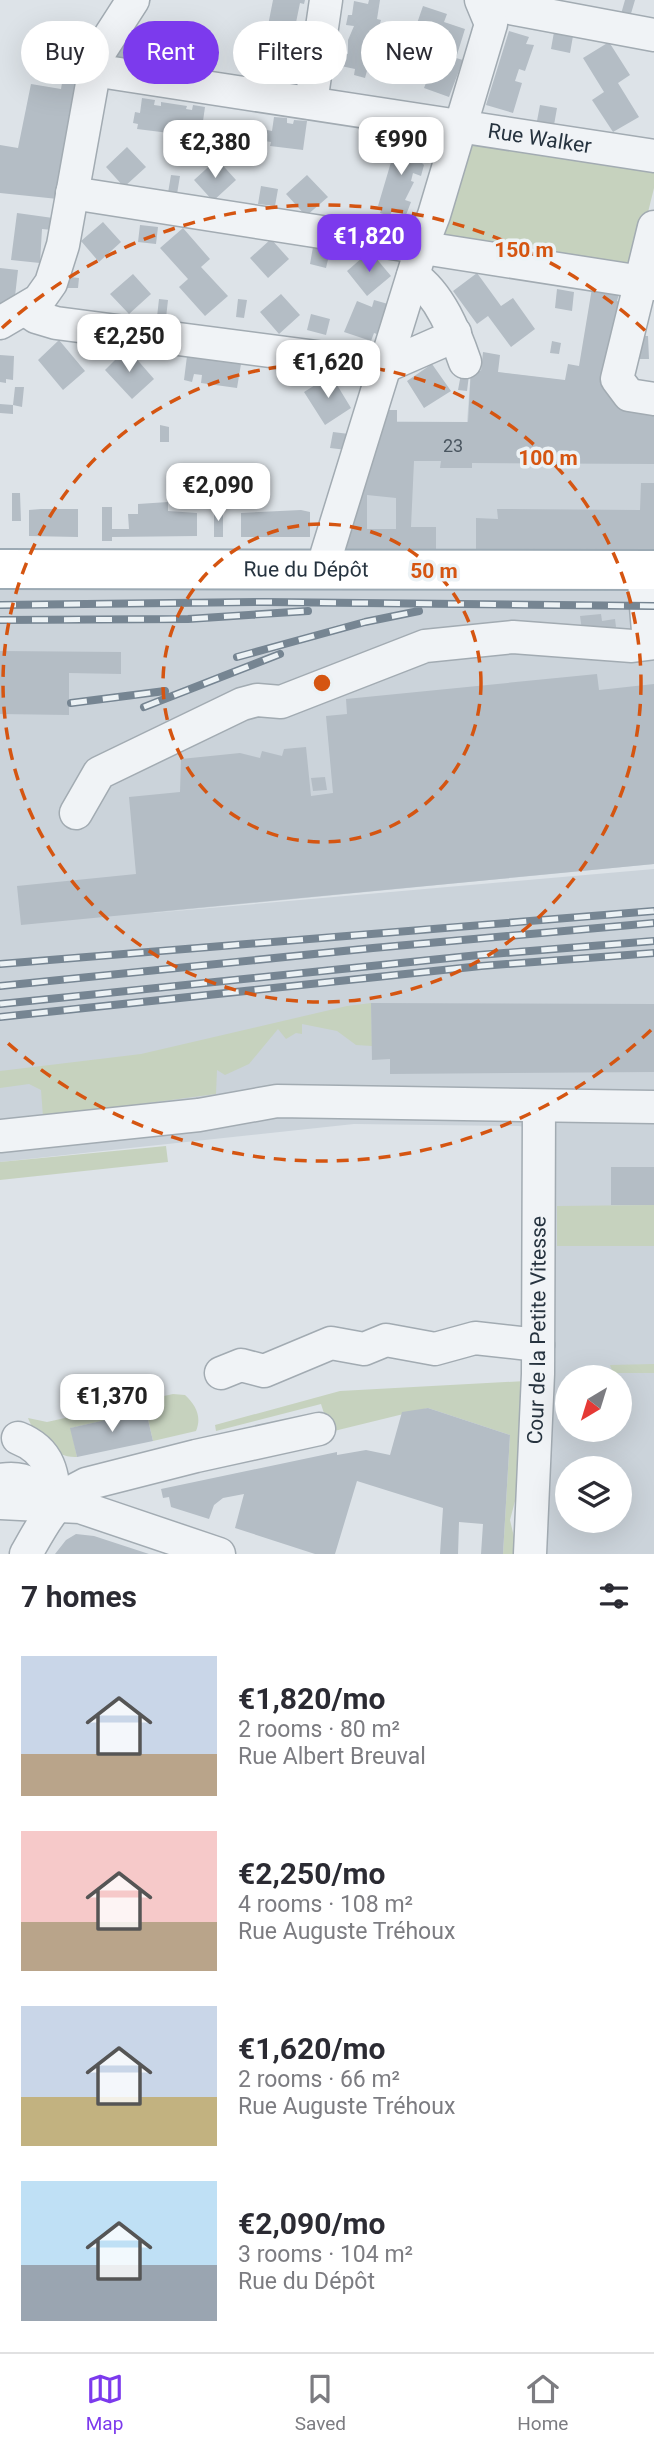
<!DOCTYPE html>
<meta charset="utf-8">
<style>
:root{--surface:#fff;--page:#f7f7f7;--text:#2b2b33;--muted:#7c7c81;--line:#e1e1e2;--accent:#7c3aed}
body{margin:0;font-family:Roboto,sans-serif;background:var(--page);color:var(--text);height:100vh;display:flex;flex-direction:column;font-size:26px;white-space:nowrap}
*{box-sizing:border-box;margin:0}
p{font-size:23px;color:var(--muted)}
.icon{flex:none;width:38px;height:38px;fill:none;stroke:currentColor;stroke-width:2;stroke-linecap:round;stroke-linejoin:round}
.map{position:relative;height:1554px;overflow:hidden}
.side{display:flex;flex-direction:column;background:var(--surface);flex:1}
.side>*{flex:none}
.guide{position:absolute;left:21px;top:21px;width:612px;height:63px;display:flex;gap:14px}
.needle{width:46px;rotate:218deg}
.fabs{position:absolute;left:555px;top:1365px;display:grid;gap:14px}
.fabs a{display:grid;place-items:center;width:77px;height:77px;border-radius:50%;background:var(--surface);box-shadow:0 7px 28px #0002;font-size:35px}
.price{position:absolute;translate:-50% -60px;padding:0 16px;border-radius:14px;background:#fff;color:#222;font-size:23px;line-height:46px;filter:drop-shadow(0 2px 4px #0008)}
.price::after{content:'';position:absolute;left:50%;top:42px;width:21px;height:16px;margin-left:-10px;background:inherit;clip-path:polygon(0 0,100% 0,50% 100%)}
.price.active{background:var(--accent);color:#fff}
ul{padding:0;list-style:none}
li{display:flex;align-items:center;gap:21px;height:175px;padding:0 21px}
li span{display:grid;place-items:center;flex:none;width:196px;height:140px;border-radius:0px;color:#555}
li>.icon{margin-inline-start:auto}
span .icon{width:84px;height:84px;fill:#fffc;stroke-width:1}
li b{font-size:30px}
h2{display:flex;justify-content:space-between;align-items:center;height:84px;padding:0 21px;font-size:30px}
.tag{padding:0 24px;border-radius:32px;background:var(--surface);box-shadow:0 7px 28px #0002;font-size:24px;line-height:63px}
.tag.active{background:var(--accent);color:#fff}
.tabs{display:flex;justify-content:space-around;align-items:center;height:98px;border-top:2px solid var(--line);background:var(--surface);font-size:19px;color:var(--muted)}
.tabs a{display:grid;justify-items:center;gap:4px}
.tabs .active{color:var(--accent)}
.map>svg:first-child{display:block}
</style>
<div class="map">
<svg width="654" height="1554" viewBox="0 0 654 1554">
<rect width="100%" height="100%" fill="#dde3e8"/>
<!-- built -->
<path fill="#cbd3da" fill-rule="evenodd" d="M471 369 610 386 654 399V864L152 913 654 869V1554H530L538 1130 519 1126 354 1124 0 1162V569L304 572 368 421 467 422ZM567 1377H620V1430H567ZM567 1468H620V1521H567Z"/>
<!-- green -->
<path fill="#c6d2be" d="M469 144 654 167V188L635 265 443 237 441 231Z
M371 1003 372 1046 356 1045 337 1031 302 1024V1034L296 1033 286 1039 278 1029 249 1064 225 1075 217 1070 216 1094 43 1117 41 1090 29 1084 0 1088V1071L141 1054 347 1006Z
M166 1146 168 1162 0 1180V1162Z
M654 1205V1246H557V1206Z
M654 1364V1373H613L610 1365Z
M526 1381 519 1486 510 1520 518 1554H503L510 1435 428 1408 330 1432 321 1404 216 1431 215 1425 340 1391Z
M173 1394 185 1395C196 1405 202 1417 196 1431L153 1441 146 1411 71 1428 77 1457C54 1458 36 1438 28 1418L47 1422Z"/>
<!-- building -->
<path fill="#b4bdc5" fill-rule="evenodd" d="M141 0H151L127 37 158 42 153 67 105 56Z
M273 0H305L304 4 300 3 292 42 297 43 293 57 279 54 278 59 268 57 269 52 263 51Z
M369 0H380L377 19 381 20 365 78 354 75 355 69 341 66 344 53 348 54V40L354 26 346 25 348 15H352L354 1 368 4Z
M625 0H635L630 17 621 14Z
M423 6 447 14 444 22 465 29 456 58 463 60 449 97 424 88 438 52 435 51 437 43 413 35Z
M509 31 529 37 526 44 534 45 525 71 519 69 515 81 522 83 513 113 486 105Z
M75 32 90 34 86 75 78 73 58 199 0 193V145L18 148 31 84 61 89 64 71 43 67 45 58 61 60 65 39 74 40Z
M554 32 573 36 570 53 551 49Z
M609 42 630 75 618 83 639 117 613 132 592 100 604 92 583 58Z
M142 98 155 100 154 105 161 106V102L187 106 186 109 192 110 193 105 205 107 203 121 209 122 207 133 202 132 201 137 137 129 138 124 133 123 135 112 140 113Z
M540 105 557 108 554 125 537 121Z
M274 117 287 118V123L293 124 294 120 307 121 303 150 270 146 271 142 265 141 267 130 272 131Z
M404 137 414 141 413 146 426 150 422 163 424 165 421 176 413 173 411 181 414 182 405 200 411 202 406 215 392 210 390 216 380 213 382 207 378 206 397 142 402 143Z
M127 147 146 167 124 187 106 167Z
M217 159 236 180 213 201 194 180Z
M171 175 180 176 177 194 168 193Z
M307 175 328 197 306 216 286 194Z
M261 186 278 189 275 206 258 204Z
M17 213 53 218 52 230 42 229 40 263 11 260Z
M103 222 121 242 99 262 81 241Z
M140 225 158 227 156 244 138 242Z
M183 228 210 259 201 267 228 296 205 316 179 287 188 279 160 248Z
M271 239 289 259 268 278 250 258Z
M313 247 330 251 326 268 310 264Z
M370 251 391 276 367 296 347 271Z
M0 268 18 270 13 314 0 312Z
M477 273 501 306 513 298 535 329 511 347 488 316 477 324 453 291Z
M133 274 151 294 129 314 110 294Z
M60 276 79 278 78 288H59Z
M592 288 619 294 617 301 621 302 602 371 613 374 654 410V464L472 463V468H440L441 461H414L411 527H436V551H340L383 410H397V422H468L471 369 481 371 483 352 500 355 498 372 565 380 568 364 579 366ZM367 495 396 498V529H367Z
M557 289 574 292 572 311 555 308Z
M281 294 300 315 279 334 260 312Z
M159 299 168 300 166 318 157 317Z
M238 299 247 300 244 318 236 317Z
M374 300 388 304 377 334 374 333 371 341 344 332 357 301 372 307Z
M311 314 330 319 326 335 307 330Z
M639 336H648L649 359H640Z
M91 339 111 341 109 356 89 354Z
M59 340 85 371 63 390 38 360Z
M552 341 561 343 559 354 550 353Z
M127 348 154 379 132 399 105 370Z
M0 355 14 356 13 380 6 379V383L0 382Z
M187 356 241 364 237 388 201 383 202 375 194 374 192 382 184 380Z
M432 364 451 391 424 408 407 381Z
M461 374 469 375 467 391 458 390Z
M331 375 351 408 325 425 304 392Z
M15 387H24L22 407 13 405V414L0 413V404L13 405Z
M160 425 169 427V442H160Z
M333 432 349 434 347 450 330 448Z
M641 483H654V551H476V518L498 519 497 509 640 510Z
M12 493H20L21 521H12Z
M168 502V511L197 513V536L112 537V541H102V507H112V529H129L128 514H138V504Z
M41 509H78V537L29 536V510Z
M214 509H223V537H214Z
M301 510 310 512V537H241V513Z
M601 614 602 621 615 619 616 627 582 630 580 616Z
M0 651 121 652V674L69 673V715L0 714Z
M597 674 599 690 654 684V864L21 925 17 886 136 874 129 797 180 792 181 759 240 753 260 758 262 751 282 756 284 749 306 747 311 796 333 793 326 716 347 714 346 699Z
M325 777 327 790 313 791 311 778Z
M371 1003 654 1004V1072L390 1074V1059L372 1060Z
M611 1167H654V1205H611Z
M428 1408 510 1435 503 1554H481L483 1524 459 1522 458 1554H440L443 1508 357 1481 335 1554H315L235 1528 244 1494 223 1498 214 1505 209 1519 171 1507 169 1497 163 1498 161 1489 337 1452V1455L366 1450 390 1455 402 1412Z
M146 1411 153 1441 77 1457 70 1428Z
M76 1534 94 1536 149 1554H55L66 1540Z"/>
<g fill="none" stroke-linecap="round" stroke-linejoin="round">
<defs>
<g id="minor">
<path d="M483 3 654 35"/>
<path id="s1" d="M93 70 654 156"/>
<path d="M311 103 326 0"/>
<path d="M72 193 654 284"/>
<path d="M654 227 617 379 629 395 654 399"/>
<path d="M413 276C440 294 455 333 465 362"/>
<path d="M26 310 36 317 56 323 386 366 443 341 455 333"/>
<path d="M0 323 39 300 51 283 63 245 97 56 133 0"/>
<path d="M643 570 649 643"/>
<path d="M325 571 327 553 422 246 434 215 491 24 481 0"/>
<path d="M76 813 99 773 242 704 257 700 281 702 425 646 513 637 632 646 654 643"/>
<path d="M0 1136 199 1115 277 1101 654 1107"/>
<path d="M221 1373 241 1365 264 1371 331 1343 364 1349 386 1340 435 1349 475 1338 538 1345"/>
<path d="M18 1438C51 1451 53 1474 55 1506"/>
<path d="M0 1480C27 1475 38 1487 55 1506"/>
<path d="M0 1503 80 1507 219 1554"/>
<path d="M26 1554C42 1526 55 1498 86 1484L196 1456 319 1429"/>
<path id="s2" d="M530 1554 538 1374 539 1107"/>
</g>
<g id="major">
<path id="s3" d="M0 569 654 570"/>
</g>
</defs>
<!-- minor casing -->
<use href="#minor" stroke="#a2abb2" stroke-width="35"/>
<!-- major casing -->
<use href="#major" stroke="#9caab4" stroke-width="42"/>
<!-- minor -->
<use href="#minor" stroke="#f0f3f6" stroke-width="32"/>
<!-- major -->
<use href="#major" stroke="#fff" stroke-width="38"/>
<defs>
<path id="rail" d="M0 605 264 602 654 606
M0 620 188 619 308 611
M237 657 365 622 419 611
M71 703 165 691
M144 707 280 654
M0 964 654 911
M0 986 373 948 654 923
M0 1004 479 955 654 941
M0 1017 481 966 654 953"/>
</defs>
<!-- rail casing -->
<use href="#rail" stroke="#768592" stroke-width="8"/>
<!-- rail -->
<use href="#rail" stroke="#ecf2f5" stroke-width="5" stroke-dasharray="16" stroke-linecap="butt"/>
</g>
<!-- distance rings -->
<g fill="none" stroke="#d55511" stroke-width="3.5" stroke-dasharray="12 9">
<circle cx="322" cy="683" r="159"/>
<circle cx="322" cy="683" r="319"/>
<path d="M651 1030A478 478 0 0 1 2 1038M2 328A478 478 0 0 1 651 336"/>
</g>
<g text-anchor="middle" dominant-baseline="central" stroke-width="7" stroke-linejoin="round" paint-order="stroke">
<!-- number labels -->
<g font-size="18" fill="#4a5660">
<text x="453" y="445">23</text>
</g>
<!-- street labels -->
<g font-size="21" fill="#26333f" stroke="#ecf2f5">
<text stroke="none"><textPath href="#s1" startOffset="452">Rue Walker</textPath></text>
<text stroke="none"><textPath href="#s3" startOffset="306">Rue du Dépôt</textPath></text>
<text stroke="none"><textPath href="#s2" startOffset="224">Cour de la Petite Vitesse</textPath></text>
</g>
</g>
<circle cx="322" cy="683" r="10" fill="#d55511" stroke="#ecf2f5" stroke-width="3.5"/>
<g font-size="21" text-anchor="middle" font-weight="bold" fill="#d55511" stroke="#ecf2f5" stroke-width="7" stroke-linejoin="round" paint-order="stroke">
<text x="524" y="257">150 m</text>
<text x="548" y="465">100 m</text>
<text x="434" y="578">50 m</text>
</g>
</svg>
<div class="fabs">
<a><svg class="needle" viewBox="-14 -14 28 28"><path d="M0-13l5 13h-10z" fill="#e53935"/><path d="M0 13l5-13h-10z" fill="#7c7c81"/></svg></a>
<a><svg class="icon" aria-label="layers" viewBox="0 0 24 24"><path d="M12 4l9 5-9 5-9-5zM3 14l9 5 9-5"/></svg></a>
</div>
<b class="price" style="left:401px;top:177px">€990</b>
<b class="price" style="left:215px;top:180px">€2,380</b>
<b class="price active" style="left:369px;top:274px">€1,820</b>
<b class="price" style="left:129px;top:374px">€2,250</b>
<b class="price" style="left:328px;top:400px">€1,620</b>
<b class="price" style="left:218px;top:523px">€2,090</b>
<b class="price" style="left:112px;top:1434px">€1,370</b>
<div class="guide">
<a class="tag">Buy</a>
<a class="tag active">Rent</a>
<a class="tag">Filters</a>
<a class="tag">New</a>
</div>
</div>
<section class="side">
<h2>7 homes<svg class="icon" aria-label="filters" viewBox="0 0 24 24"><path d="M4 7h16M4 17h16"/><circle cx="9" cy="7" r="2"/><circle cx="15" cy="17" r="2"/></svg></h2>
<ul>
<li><span style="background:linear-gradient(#c9d6e8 70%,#b9a48a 0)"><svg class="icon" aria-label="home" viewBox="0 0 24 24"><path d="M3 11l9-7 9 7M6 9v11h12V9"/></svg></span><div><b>€1,820/mo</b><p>2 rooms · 80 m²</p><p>Rue Albert Breuval</p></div></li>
<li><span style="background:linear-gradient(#f6c9c9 65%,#b9a48a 0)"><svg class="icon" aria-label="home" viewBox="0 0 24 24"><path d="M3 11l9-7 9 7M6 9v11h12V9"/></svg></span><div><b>€2,250/mo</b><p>4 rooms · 108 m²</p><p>Rue Auguste Tréhoux</p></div></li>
<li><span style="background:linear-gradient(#c9d6e8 65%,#c2b280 0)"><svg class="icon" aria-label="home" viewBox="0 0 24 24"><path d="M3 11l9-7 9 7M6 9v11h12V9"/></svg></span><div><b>€1,620/mo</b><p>2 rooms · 66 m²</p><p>Rue Auguste Tréhoux</p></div></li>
<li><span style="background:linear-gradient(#bfe0f5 60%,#9aa5b1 0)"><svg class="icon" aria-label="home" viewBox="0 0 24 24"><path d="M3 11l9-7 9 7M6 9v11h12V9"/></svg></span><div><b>€2,090/mo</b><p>3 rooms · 104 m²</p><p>Rue du Dépôt</p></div></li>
</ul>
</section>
<nav class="tabs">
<a class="active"><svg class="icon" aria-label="map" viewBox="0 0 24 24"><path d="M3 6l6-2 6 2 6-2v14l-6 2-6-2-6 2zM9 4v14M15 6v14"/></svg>Map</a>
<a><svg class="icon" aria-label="saved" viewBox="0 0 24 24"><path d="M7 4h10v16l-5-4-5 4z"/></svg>Saved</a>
<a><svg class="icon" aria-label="home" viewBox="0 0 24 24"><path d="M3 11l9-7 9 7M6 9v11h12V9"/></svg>Home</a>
</nav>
